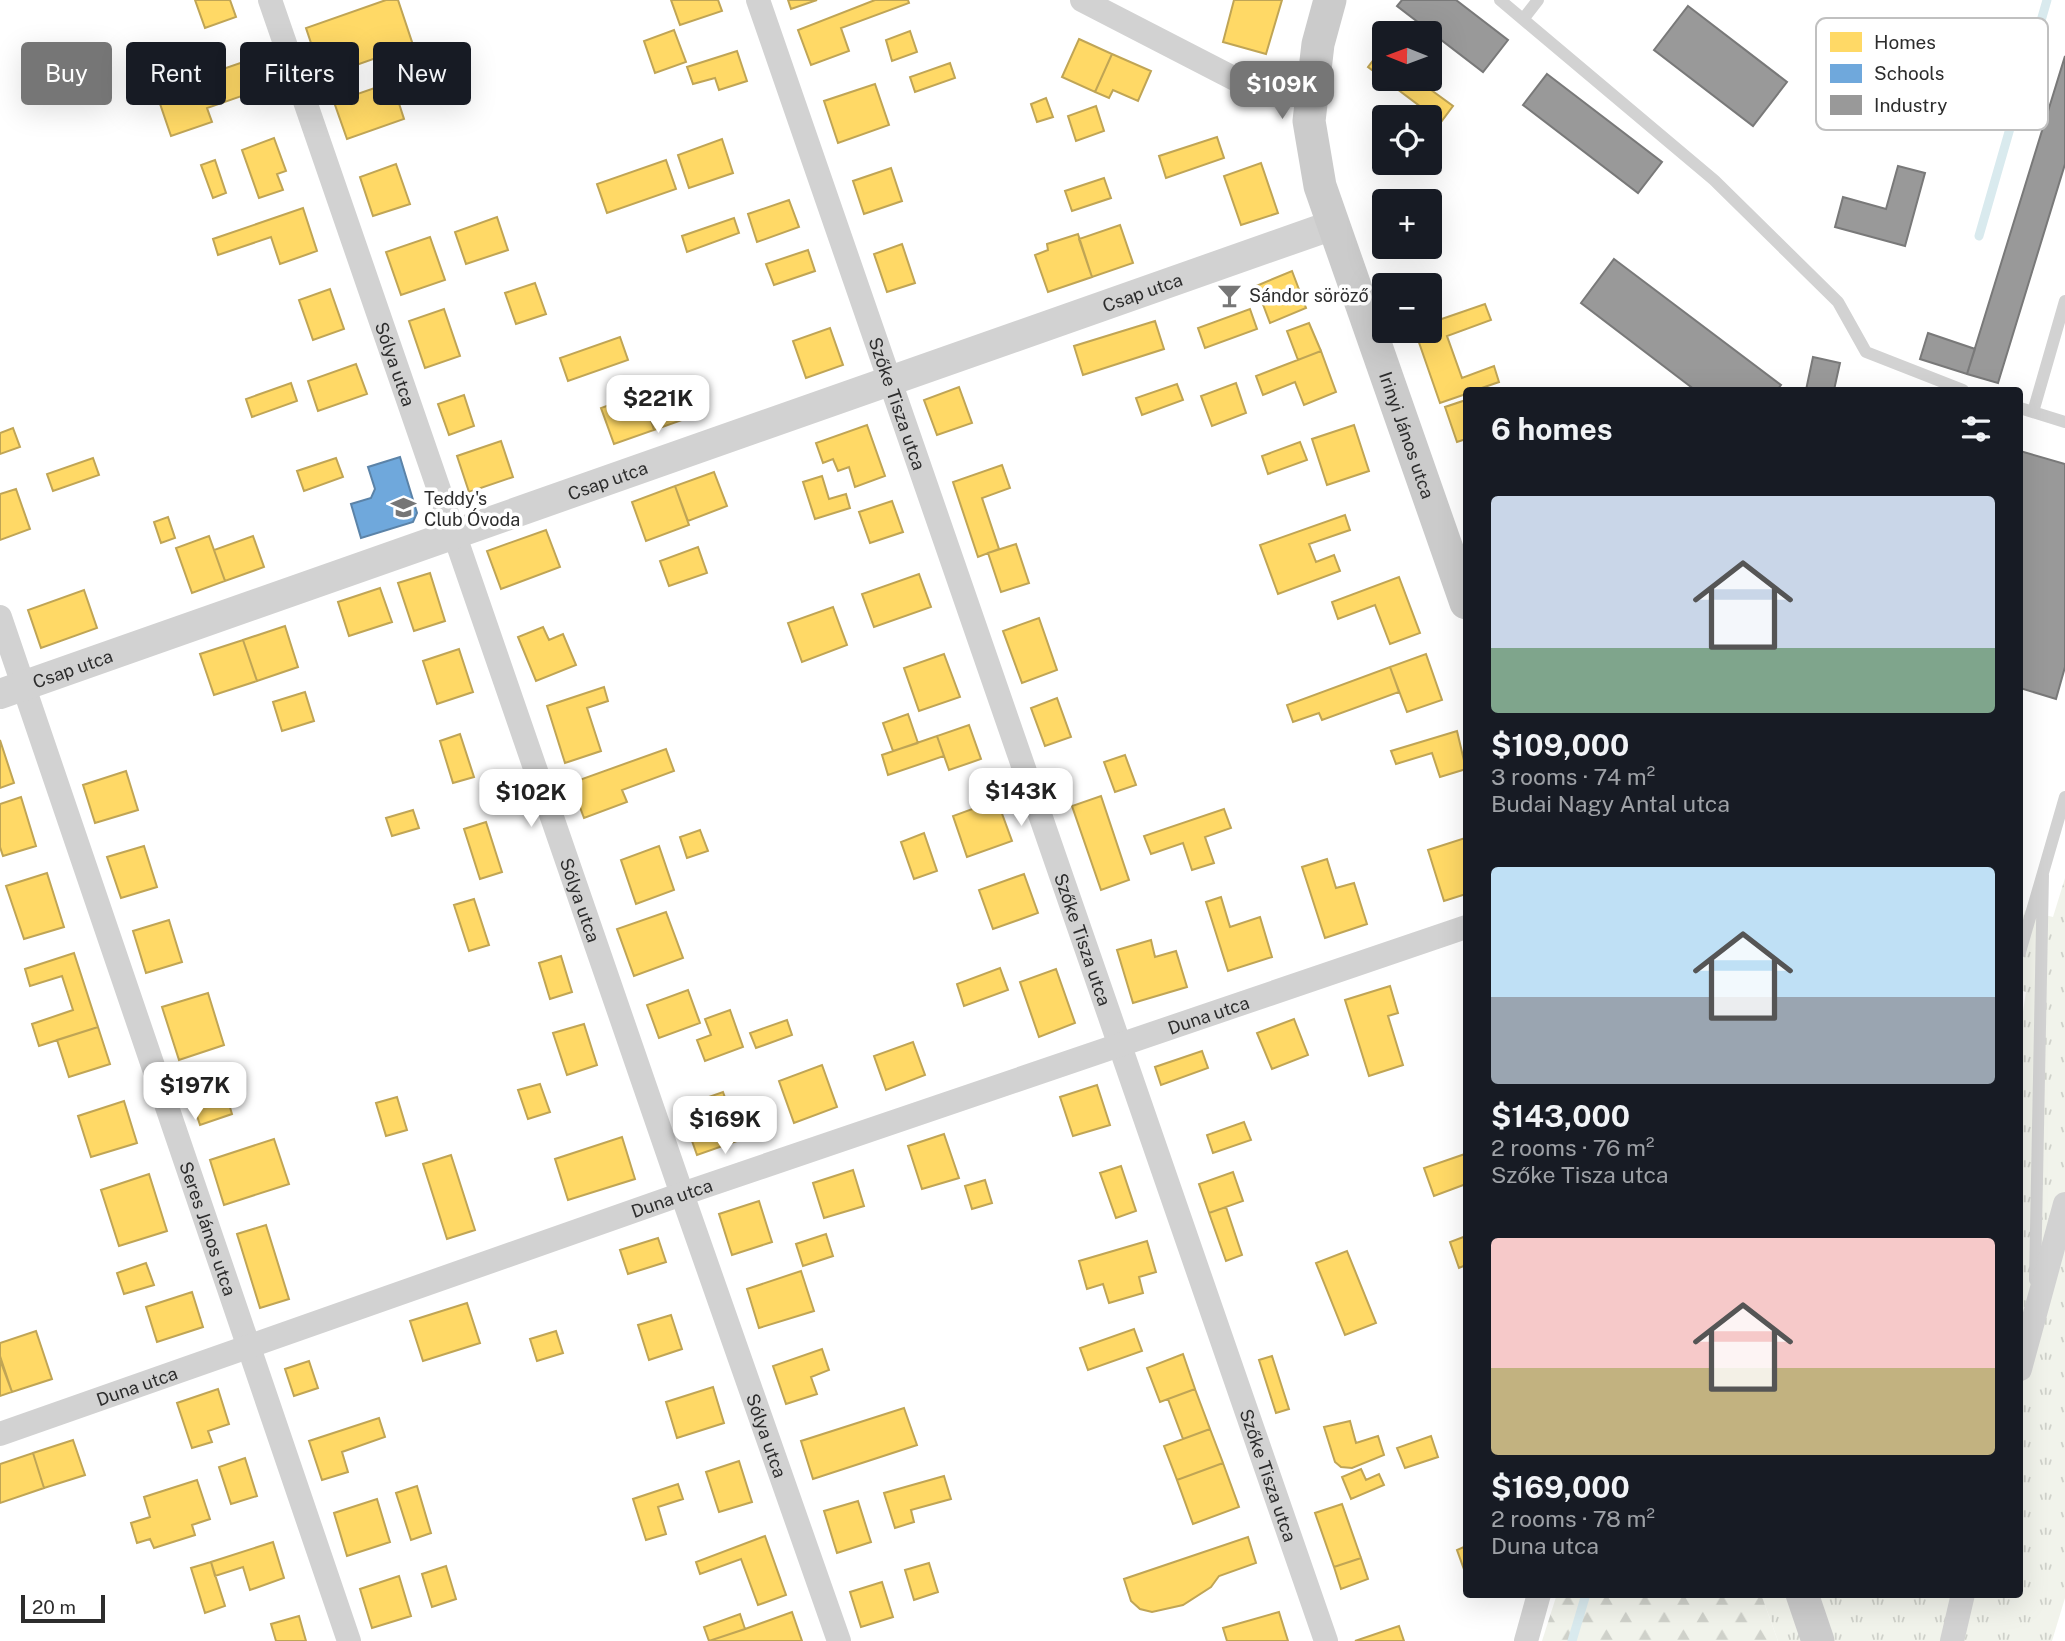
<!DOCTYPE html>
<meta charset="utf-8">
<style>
:root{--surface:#171b24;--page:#242831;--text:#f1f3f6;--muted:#9ea1a6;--accent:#767676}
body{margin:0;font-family:"Public Sans",sans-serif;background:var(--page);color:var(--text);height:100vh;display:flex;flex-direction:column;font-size:26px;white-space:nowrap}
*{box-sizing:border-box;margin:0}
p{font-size:23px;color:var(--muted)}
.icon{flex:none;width:38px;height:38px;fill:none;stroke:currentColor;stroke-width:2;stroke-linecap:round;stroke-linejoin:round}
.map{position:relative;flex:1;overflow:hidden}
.details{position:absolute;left:1463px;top:387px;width:560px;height:1211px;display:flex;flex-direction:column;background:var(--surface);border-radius:7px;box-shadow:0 7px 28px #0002}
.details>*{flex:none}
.banner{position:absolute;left:21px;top:42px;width:665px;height:63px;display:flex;gap:14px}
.needle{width:46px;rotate:271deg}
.controls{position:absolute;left:1372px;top:21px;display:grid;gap:14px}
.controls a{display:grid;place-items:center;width:70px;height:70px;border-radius:7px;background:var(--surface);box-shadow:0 7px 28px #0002;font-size:35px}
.scale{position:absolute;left:21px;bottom:18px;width:84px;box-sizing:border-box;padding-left:7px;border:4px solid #2d2d2d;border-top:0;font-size:19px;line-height:24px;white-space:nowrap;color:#2d2d2d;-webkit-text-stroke:5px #fff;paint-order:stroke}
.price{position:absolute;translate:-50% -60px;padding:0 16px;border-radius:14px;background:#fff;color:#222;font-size:23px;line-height:46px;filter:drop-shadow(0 2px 4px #0008)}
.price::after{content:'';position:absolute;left:50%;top:42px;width:21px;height:16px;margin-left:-10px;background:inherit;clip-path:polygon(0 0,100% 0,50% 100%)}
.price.current{background:var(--accent);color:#fff}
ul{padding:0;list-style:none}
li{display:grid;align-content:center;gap:14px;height:371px;padding:0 28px}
li span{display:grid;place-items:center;height:217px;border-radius:7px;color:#555}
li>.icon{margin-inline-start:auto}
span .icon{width:126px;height:126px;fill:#fffc;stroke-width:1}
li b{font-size:30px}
h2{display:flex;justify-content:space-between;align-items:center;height:84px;padding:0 28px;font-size:30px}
.pill{padding:0 24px;border-radius:7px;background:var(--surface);box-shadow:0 7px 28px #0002;font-size:24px;line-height:63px}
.pill.current{background:var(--accent);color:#fff}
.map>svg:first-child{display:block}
</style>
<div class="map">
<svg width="2065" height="1641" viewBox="0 0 2065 1641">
<defs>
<pattern id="grass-tufts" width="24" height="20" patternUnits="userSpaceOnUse" patternTransform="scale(1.75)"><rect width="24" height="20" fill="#f1f3eb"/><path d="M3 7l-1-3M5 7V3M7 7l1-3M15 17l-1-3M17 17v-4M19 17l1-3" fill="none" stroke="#cfd1ca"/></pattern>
<pattern id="forest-firs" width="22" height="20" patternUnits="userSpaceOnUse" patternTransform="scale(1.75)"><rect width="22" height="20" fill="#f1f3eb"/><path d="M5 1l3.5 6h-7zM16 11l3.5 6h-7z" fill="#cfd1ca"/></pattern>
</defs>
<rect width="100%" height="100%" fill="#fff"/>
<!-- grass -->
<path fill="url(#grass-tufts)" d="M2065 878V1598L2052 1641H1778L1761 1594H2020V1031L2026 992 2020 990V927L2025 910 2053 917Z"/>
<!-- forest -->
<path fill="url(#forest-firs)" d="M1557 1594H1761L1778 1641H1542Z"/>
<!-- homes -->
<path fill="#ffd966" stroke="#c0a555" stroke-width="2" d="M195 0H230L236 17 205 28Z
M386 0H398L413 45 331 74 322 49 314 52 306 28Z
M671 0H718L722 11 680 25Z
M788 0H817L791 9Z
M875 0H908L909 3 841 28 849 51 811 65 798 30Z
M1234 0H1282L1266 54 1223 42Z
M674 30 686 62 655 73 644 41Z
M910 31 917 52 892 61 886 40Z
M1079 39 1112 54 1095 92 1062 77Z
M1384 46V79H1416L1453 106 1441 122 1368 67Z
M737 51 747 81 719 90 715 78 693 84 687 67Z
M1112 54 1151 71 1138 101 1113 90 1109 98 1095 92Z
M249 60 259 90 207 108 212 122 171 136 156 92Z
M950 63 955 78 915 92 910 77Z
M392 82 404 119 347 139 334 102Z
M875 84 889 125 838 143 824 101Z
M1046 98 1053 117 1037 122 1031 104Z
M1096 106 1104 131 1076 141 1068 116Z
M1217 137 1224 158 1166 178 1159 156Z
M274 138 286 171 277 174 283 190 259 198 242 150Z
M722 139 733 173 689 188 678 155Z
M215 160 226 193 213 198 201 165Z
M666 160 676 189 607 213 597 184Z
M1261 163 1278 213 1241 225 1224 176Z
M396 164 410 204 373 216 360 177Z
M891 168 902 201 864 214 853 181Z
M1104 178 1111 198 1072 211 1065 191Z
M789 200 799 227 757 242 748 214Z
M303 208 317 251 280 264 271 237 218 255 213 239Z
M497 217 508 250 466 264 455 232Z
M734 218 739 233 687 252 682 236Z
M1120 225 1133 263 1092 277 1079 239Z
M1078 234 1092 277 1048 292 1035 255 1048 250 1047 244Z
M430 237 445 280 401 295 386 252Z
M902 244 915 283 887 292 874 254Z
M808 250 815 271 774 285 766 264Z
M1292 271 1306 308 1270 323 1256 286Z
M535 283 546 314 516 324 505 293Z
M330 289 344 329 313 340 299 300Z
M1485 304 1491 320 1447 336 1462 378 1494 366 1499 382 1476 390H1466V394L1440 403 1415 331H1430V323Z
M444 309 460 356 425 368 409 321Z
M1250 309 1257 329 1205 348 1198 328Z
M1155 321 1164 349 1083 375 1074 346Z
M1309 323 1321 351 1298 360 1287 331Z
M830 328 843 365 806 378 793 341Z
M620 337 628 360 568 381 560 358Z
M1321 351 1336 392 1304 405 1295 382 1263 395 1256 376Z
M356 364 367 394 318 411 308 381Z
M683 379 696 415 654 430 642 393Z
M291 383 297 401 252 417 246 399Z
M1236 383 1246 413 1212 426 1201 396Z
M1177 384 1183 400 1142 415 1136 398Z
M959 387 972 423 937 435 924 400Z
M642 393 654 430 614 444 601 408Z
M464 395 474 426 449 435 438 404Z
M1466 400V439L1457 442 1445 407Z
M867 425 885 476 855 487 849 467 838 471 833 459 823 463 816 443Z
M1354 425 1369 471 1327 485 1312 439Z
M13 428 20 447 0 454V433Z
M501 441 513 477 469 492 457 456Z
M1300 442 1307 460 1268 474 1262 456Z
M93 458 99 475 53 491 47 474Z
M336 458 343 477 304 491 297 471Z
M1002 465 1010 488 982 498 999 549 978 557 953 482Z
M714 472 727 506 688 521 675 486Z
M822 476 829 499 846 494 850 508 815 519 803 482Z
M675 486 689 525 646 541 632 502Z
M16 489 30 529 0 540V494Z
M892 501 903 532 870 543 859 512Z
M1345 515 1350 530 1309 544 1316 562 1334 555 1340 571 1278 594 1260 545Z
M168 517 175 538 161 543 154 522Z
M546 530 560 567 501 589 487 551Z
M209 536 225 581 192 593 176 548Z
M253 536 264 567 225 581 214 550Z
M1016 544 1029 583 1001 592 988 553Z
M698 547 707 573 669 586 660 561Z
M430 573 445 621 414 631 398 583Z
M919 574 931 607 874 627 862 594Z
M1399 577 1420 633 1390 644 1375 605 1338 619 1332 602Z
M380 588 392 622 349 636 338 602Z
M84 590 97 628 41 648 28 610Z
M833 607 847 645 802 662 788 623Z
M1039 618 1057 670 1022 683 1003 631Z
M285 626 298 667 257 681 243 640Z
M543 627 549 640 563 634 576 665 536 681 518 637Z
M243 640 257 681 214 695 200 654Z
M459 649 473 692 437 704 423 661Z
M944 654 960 697 919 711 904 668Z
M1426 654 1442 700 1407 712 1390 667Z
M1390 667 1399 692 1322 720 1319 713 1293 722 1287 705Z
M604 687 608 701 587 708 601 751 565 763 547 706Z
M305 692 314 721 282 731 273 702Z
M1057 698 1071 737 1045 746 1031 708Z
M908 714 918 743 893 751 883 723Z
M969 725 981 759 949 770 937 736Z
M1457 731 1466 769 1440 777 1432 753 1396 764 1391 751Z
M460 734 474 777 453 783 440 741Z
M937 736 944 756 888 775 882 755Z
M0 740 14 783 0 788Z
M666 749 674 771 622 790 627 802 584 818 571 783Z
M1125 755 1136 785 1115 792 1104 762Z
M126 771 138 810 95 823 83 785Z
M1101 796 1129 880 1101 890 1072 806Z
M21 797 36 846 3 856 0 847V804Z
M997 800 1012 841 967 857 953 816Z
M1224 809 1231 828 1205 837 1214 863 1192 870 1183 843 1151 854 1144 836Z
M413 810 419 828 392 836 386 818Z
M486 822 502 872 480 879 464 829Z
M700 830 708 851 687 858 680 837Z
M924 833 937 871 914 879 901 842Z
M1465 838 1466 894 1444 901 1428 850Z
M144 846 157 887 121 898 107 857Z
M659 846 674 890 636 904 621 860Z
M1327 859 1336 888 1354 883 1367 924 1325 938 1302 867Z
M47 873 64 927 24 939 6 886Z
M1024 874 1038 913 993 929 979 890Z
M1221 897 1230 927 1260 917 1272 957 1228 971 1206 902Z
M474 899 489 945 469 951 454 905Z
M666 912 683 958 634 976 617 929Z
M169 920 182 962 146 973 133 931Z
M1151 940 1155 957 1176 951 1187 987 1133 1003 1117 950Z
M74 953 98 1027 39 1046 32 1024 73 1010 62 976 30 986 25 969Z
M561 956 572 992 550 999 539 963Z
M1000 968 1008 990 964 1006 957 984Z
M1056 969 1075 1023 1039 1037 1020 982Z
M1390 986 1398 1013 1388 1016 1403 1065 1369 1076 1345 1000Z
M688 990 700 1023 659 1038 647 1005Z
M208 993 224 1045 179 1060 162 1007Z
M730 1010 743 1047 705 1061 697 1040 711 1035 705 1019Z
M1294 1019 1308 1055 1272 1069 1257 1033Z
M787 1020 792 1035 756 1048 750 1033Z
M584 1024 597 1065 567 1075 553 1033Z
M98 1027 110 1064 69 1077 57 1040Z
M913 1042 925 1075 886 1090 874 1056Z
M1202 1051 1208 1068 1161 1085 1155 1067Z
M822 1065 837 1107 794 1123 779 1081Z
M220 1074 232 1114 200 1125 187 1085Z
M540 1084 550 1112 528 1119 518 1090Z
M1097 1085 1110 1125 1073 1136 1060 1097Z
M723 1092 740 1140 697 1155 680 1107Z
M397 1097 407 1130 386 1136 376 1103Z
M124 1101 137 1143 91 1157 78 1116Z
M1244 1122 1251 1140 1213 1153 1207 1135Z
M944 1134 959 1178 922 1189 908 1146Z
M622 1137 635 1179 568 1200 555 1159Z
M274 1139 289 1184 224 1205 210 1160Z
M1465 1154 1466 1184 1434 1196 1424 1168Z
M451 1155 475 1230 447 1239 423 1164Z
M1121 1166 1136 1211 1116 1218 1100 1173Z
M853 1170 864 1206 824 1218 813 1183Z
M1233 1172 1243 1201 1209 1213 1199 1184Z
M149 1174 167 1231 119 1246 101 1190Z
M985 1180 992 1203 972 1209 965 1186Z
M759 1201 772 1242 732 1255 719 1214Z
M1226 1207 1242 1255 1226 1261 1209 1213Z
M266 1225 289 1299 260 1308 237 1234Z
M826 1234 833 1256 803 1266 796 1244Z
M1466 1236V1265L1459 1268 1450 1242Z
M658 1238 666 1262 628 1274 620 1250Z
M1147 1241 1156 1272 1139 1277 1143 1293 1109 1303 1103 1284 1087 1289 1079 1261Z
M1347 1251 1376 1323 1345 1335 1316 1263Z
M146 1263 154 1285 124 1294 117 1273Z
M801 1271 814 1311 759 1328 747 1289Z
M192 1292 203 1327 157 1342 146 1307Z
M467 1303 480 1343 423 1361 410 1321Z
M671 1315 682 1349 649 1360 638 1325Z
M1134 1329 1142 1351 1088 1370 1080 1348Z
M36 1331 52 1379 12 1392 0 1356V1343Z
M556 1331 563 1353 537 1361 530 1339Z
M822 1349 829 1370 811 1377 817 1394 786 1404 773 1366Z
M1183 1354 1195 1389 1160 1402 1147 1368Z
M1272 1356 1289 1409 1276 1413 1259 1360Z
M0 1360 12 1392 0 1396Z
M309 1361 318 1388 294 1396 285 1369Z
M713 1387 724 1423 677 1438 666 1402Z
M218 1389 229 1424 208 1431 212 1442 192 1448 177 1403Z
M1195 1389 1210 1429 1183 1439 1168 1399Z
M904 1408 917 1445 813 1479 801 1441Z
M379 1418 385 1437 342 1452 348 1472 322 1480 309 1441Z
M1350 1421 1356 1443 1378 1436 1384 1455 1352 1468 1341 1467 1335 1462 1324 1427Z
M1210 1429 1223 1463 1177 1480 1164 1446Z
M1431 1436 1438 1457 1405 1468 1397 1448Z
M73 1440 85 1475 44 1488 33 1453Z
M33 1453 44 1488 0 1503V1464Z
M245 1458 257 1496 231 1504 219 1467Z
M739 1461 752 1502 719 1512 706 1472Z
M1223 1463 1239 1507 1193 1524 1177 1480Z
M1361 1469 1366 1480 1379 1474 1384 1485 1351 1499 1342 1477Z
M944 1476 951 1499 911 1510 914 1522 895 1528 884 1493Z
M197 1480 210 1519 192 1525 195 1535 154 1548 150 1539 137 1543 131 1523 150 1517 144 1497Z
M678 1484 683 1499 658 1507 666 1534 646 1540 633 1499Z
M417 1486 431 1533 411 1540 396 1493Z
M377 1499 390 1542 347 1556 334 1513Z
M858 1501 871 1542 837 1553 824 1511Z
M1342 1504 1361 1558 1334 1567 1315 1513Z
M765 1536 786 1595 758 1605 741 1559 700 1574 696 1562Z
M1248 1537 1256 1563 1219 1576 1211 1587 1183 1605 1152 1612 1140 1609 1131 1601 1124 1579Z
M273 1542 284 1578 250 1590 243 1567 215 1576 211 1562Z
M1466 1546V1575L1457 1550Z
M1361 1558 1368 1579 1341 1589 1334 1567Z
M211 1562 225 1606 205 1613 191 1568Z
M929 1563 938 1592 914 1600 905 1570Z
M446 1566 456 1599 432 1607 422 1574Z
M399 1576 411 1616 372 1628 360 1589Z
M882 1582 893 1617 861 1627 850 1592Z
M792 1612 802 1641H709L745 1629Z
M1279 1612 1288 1641H1227L1223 1628Z
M740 1614 745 1629 709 1641 704 1627Z
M299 1616 306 1641H276L271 1624Z
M1399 1626 1404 1641H1355Z"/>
<!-- schools -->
<path fill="#6fa8dc" stroke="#5b83a8" stroke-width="2" d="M400 457 417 513 413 522 361 538 351 504 371 498 375 489 368 467Z"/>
<!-- industry -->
<path fill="#999" stroke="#797979" stroke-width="2" d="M1402 0H1456L1508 40 1483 72 1397 6Z
M1688 6 1787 82 1753 126 1654 50Z
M2065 56V164L1998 383 1967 374Z
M1547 74 1662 162 1638 193 1523 105Z
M1898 166 1925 173 1905 246 1835 227 1843 197 1886 209Z
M1614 259 1781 385 1777 390H1695L1581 303Z
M1928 333 1975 349 1967 374 1920 359Z
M1813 357 1840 363 1834 390H1806Z
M2020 451 2065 464V667L2056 699 2020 688Z"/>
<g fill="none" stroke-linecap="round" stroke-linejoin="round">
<!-- stream -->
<path stroke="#d9eaee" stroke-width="9" d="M1979 236 2047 0
M1572 1641 1586 1594"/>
<!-- service -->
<path stroke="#d2d2d2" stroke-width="12" d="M1500 0 1714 180 1838 302 1866 352 1963 390
M1524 18 1538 0
M2020 408 2065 422
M2033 412 2065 301
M2020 952 2065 797
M2035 1280 2043 875"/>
<!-- minor -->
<g stroke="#d2d2d2" stroke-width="24">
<path id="s1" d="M270 0 682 1194 839 1641"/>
<path id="s2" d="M758 0 1326 1641"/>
<path d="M1082 0 1237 80 1312 94"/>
<path id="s3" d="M0 617 349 1641"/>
<path d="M2020 1369 2065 1204"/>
<path id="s4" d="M0 1434 682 1194 1466 927"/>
<path d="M1526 1641 1539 1594"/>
<path d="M1952 1641 1963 1594"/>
</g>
<!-- tertiary -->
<path stroke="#d2d2d2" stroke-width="30" id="s5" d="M0 694 1333 225"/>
<!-- secondary -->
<g stroke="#cbcbcb" stroke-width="33">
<path id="s6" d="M1330 0 1318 44 1309 121 1320 186 1466 603"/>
<path d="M1802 1594 1818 1641"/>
</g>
</g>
<!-- icons -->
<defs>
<symbol id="bar-bare" viewBox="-9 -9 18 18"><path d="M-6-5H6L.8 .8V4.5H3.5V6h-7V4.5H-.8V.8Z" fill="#767676" stroke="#fff" stroke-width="2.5" paint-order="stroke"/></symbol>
<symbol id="school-bare" viewBox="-9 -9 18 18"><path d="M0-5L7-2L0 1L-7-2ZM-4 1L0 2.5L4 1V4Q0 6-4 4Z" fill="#767676" stroke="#fff" stroke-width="2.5" paint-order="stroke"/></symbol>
</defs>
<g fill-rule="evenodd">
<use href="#bar-bare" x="1212" y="278" width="35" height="35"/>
<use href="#school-bare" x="386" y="490" width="35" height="35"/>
</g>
<g text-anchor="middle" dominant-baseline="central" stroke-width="7" stroke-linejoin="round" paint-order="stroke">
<!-- street labels -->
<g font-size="18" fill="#2d2d2d" stroke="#fff">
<text stroke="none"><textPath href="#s5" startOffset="1211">Csap utca</textPath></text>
<text stroke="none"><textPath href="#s1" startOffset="385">Sólya utca</textPath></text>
<text stroke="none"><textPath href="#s2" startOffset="427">Szőke Tisza utca</textPath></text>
<text stroke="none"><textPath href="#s6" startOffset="453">Irinyi János utca</textPath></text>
<text stroke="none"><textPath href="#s5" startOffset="644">Csap utca</textPath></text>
<text stroke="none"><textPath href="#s5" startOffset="77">Csap utca</textPath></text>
<text stroke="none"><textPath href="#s1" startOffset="952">Sólya utca</textPath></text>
<text stroke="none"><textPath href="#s2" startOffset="994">Szőke Tisza utca</textPath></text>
<text stroke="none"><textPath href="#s4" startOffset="1279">Duna utca</textPath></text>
<text stroke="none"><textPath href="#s4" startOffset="712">Duna utca</textPath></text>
<text stroke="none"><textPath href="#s3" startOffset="646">Seres János utca</textPath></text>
<text stroke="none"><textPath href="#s4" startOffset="145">Duna utca</textPath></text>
<text stroke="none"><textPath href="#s1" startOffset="1519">Sólya utca</textPath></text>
<text stroke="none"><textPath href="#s2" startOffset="1561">Szőke Tisza utca</textPath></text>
</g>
<!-- poi labels -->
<g font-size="18" fill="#2d2d2d" stroke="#fff" text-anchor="start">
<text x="1249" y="295">Sándor söröző</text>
<text x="424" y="498">Teddy's<tspan x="424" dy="21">Club Óvoda</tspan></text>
</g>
</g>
<!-- legend -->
<rect x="1816" y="18" width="232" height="112" rx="10" fill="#fff" stroke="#c0c0c0" stroke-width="2"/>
<rect x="1830" y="32" width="32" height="20" fill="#ffd966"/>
<rect x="1830" y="64" width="32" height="19" fill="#6fa8dc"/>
<rect x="1830" y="95" width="32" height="20" fill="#999"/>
<g font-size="19" fill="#2d2d2d">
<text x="1874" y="49">Homes</text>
<text x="1874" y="80">Schools</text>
<text x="1874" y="112">Industry</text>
</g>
</svg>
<div class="controls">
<a><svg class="needle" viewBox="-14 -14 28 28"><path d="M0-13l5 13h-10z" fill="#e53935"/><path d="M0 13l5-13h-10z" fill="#9ea1a6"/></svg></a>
<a><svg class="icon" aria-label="locate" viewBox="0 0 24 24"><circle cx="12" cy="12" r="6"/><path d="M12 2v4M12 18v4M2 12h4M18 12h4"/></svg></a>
<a>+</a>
<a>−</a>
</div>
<div class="scale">20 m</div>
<b class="price current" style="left:1282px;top:121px">$109K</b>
<b class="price" style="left:658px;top:435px">$221K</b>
<b class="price" style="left:1021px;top:828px">$143K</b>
<b class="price" style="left:531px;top:829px">$102K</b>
<b class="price" style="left:195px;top:1122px">$197K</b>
<b class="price" style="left:725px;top:1156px">$169K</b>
<div class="banner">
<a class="pill current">Buy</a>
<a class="pill">Rent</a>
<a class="pill">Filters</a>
<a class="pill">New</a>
</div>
<section class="details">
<h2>6 homes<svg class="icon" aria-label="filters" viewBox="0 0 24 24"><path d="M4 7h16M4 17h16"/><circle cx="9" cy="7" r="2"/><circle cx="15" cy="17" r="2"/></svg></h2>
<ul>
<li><span style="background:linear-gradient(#c9d6e8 70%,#7fa58c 0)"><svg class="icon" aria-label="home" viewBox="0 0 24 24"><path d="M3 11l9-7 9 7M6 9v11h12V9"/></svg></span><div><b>$109,000</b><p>3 rooms · 74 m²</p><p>Budai Nagy Antal utca</p></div></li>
<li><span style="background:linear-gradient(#bfe0f5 60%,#9aa5b1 0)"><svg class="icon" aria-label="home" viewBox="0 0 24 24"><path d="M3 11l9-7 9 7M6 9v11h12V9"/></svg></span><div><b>$143,000</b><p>2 rooms · 76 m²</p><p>Szőke Tisza utca</p></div></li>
<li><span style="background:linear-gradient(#f6c9c9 60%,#c2b280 0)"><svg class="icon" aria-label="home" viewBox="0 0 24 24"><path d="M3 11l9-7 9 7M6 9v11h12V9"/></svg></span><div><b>$169,000</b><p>2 rooms · 78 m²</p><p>Duna utca</p></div></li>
</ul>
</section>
</div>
